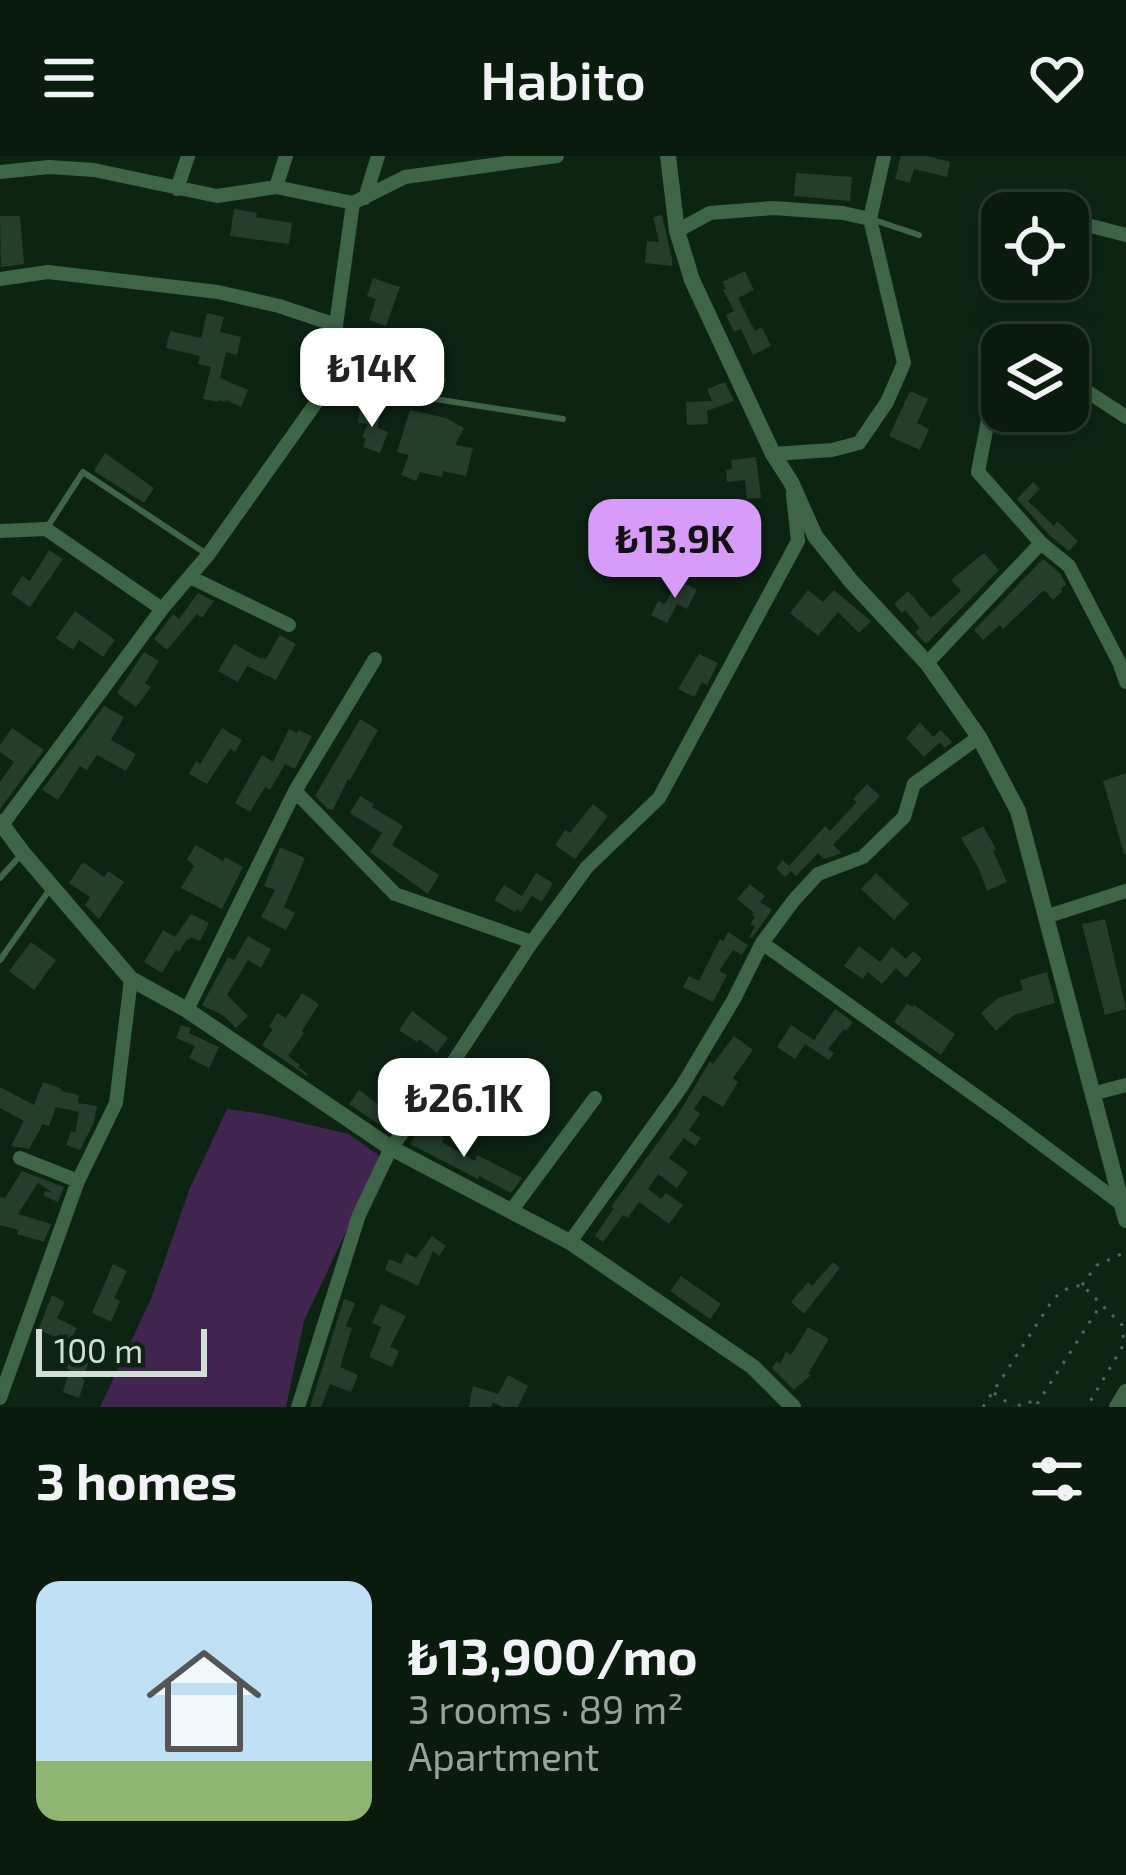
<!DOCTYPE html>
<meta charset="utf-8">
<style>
:root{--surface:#0a1b0e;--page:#18281c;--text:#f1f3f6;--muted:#99a19e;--line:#2a392e;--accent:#d79bf9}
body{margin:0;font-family:"Exo 2",sans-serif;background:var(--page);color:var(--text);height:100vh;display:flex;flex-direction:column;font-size:45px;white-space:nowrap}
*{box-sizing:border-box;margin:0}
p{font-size:39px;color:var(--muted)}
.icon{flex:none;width:66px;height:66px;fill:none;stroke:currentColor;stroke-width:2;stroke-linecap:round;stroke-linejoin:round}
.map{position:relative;height:1251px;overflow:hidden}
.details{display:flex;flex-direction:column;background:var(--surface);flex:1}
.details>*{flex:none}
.fabs{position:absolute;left:981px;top:36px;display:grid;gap:24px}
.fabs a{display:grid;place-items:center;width:108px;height:108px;border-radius:24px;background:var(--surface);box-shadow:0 6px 30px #0003,0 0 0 3px var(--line);font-size:60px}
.scale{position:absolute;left:36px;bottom:30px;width:171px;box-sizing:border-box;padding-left:12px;border:6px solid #d1dfd4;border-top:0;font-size:33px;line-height:42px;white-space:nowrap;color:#d1dfd4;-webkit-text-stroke:9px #0d2413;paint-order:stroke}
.price{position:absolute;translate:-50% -102px;padding:0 27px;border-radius:24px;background:#fff;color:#222;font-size:39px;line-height:78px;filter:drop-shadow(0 3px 6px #0008)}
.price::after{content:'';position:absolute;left:50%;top:72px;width:36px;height:27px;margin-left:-18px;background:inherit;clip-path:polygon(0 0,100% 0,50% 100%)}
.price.selected{background:var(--accent);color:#111}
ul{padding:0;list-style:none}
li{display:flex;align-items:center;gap:36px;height:300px;padding:0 36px}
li+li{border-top:3px solid var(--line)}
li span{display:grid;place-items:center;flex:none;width:336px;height:240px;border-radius:24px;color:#555}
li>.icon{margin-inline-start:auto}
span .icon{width:144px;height:144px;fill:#fffc;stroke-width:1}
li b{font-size:51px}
h2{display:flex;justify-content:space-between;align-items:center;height:144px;padding:0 36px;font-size:51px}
header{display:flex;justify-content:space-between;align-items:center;height:156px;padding:0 36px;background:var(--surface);font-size:54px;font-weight:600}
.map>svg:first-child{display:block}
</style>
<header><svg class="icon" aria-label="menu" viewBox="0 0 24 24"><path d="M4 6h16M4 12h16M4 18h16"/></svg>Habito<svg class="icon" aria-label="heart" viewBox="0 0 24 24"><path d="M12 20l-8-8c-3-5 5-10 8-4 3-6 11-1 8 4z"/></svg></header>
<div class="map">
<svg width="1126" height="1251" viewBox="0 0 1126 1251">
<rect width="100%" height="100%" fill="#0d2413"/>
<!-- green -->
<path fill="#412550" d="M227 953 263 958 349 978 381 1001 304 1165 286 1251H100L151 1143 190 1032Z"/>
<!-- building -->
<path fill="#253d2b" d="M901 0H927L950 6 947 21 914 13 910 27 895 23Z
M796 17 852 21 850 45 794 40Z
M234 53 257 57 256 61 292 67 289 88 230 80Z
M662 59 672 103V110L645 107 647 85 659 86 653 61Z
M0 60H20L24 108 1 111Z
M745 115 754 134 738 142 755 175 762 171 771 190 753 199 741 173 734 176 726 159 734 155 723 134 726 133 722 126Z
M373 122 400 131 386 170 369 164 376 143 367 140Z
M207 157 224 161 220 176 241 181 237 199 226 196 220 222 248 234 241 251 226 244 225 246 219 244 218 246 203 243 211 211 198 208 200 200 166 192 170 175 201 182Z
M725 226 734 245 707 255 708 268 687 269 686 246 712 245 707 233Z
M910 235 928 243 917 267 929 273 920 294 889 280Z
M360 252 380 254 378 272 388 276 380 297 363 291 366 283 362 281 368 268 358 267Z
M410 254 446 262 464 272 455 289 473 292 466 320 443 315 442 321 420 316 416 325 401 319 409 299 397 296Z
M105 297 154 332 144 347 94 315Z
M756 301 761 342 747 343 745 324 727 326 726 314 732 313 731 304Z
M1033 326 1040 333 1028 345 1054 370 1057 365 1078 385 1069 395 1049 379 1017 343Z
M49 394 63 403 30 451 11 438 22 420 30 425Z
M984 397 999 414 926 488 915 476 920 472 905 454 902 457 894 448 908 435 931 462 961 435 951 424Z
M1043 403 1060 417 1066 428 1061 433 1063 435 1053 444 1044 434 1003 473 1000 469 983 484 974 474Z
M678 424 697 434 687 453 677 448 667 467 651 459 658 445 665 448Z
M808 434 823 446 834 434 871 465 859 477 838 456 818 480 790 457Z
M198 437 214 445 202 462 197 458 167 494 154 483 173 458 179 463Z
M75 455 115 484 103 501 79 484 73 494 56 482Z
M280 479 296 488 276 524 247 510 238 526 218 515 234 488 261 503 262 501 266 503Z
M144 496 159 505 145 527 151 531 136 551 117 537Z
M699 498 718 507 707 529 702 526 694 541 678 533Z
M104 550 124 561 111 584 136 598 126 615 97 599 87 614 80 610 58 644 42 634Z
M360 563 378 574 350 624 348 623 333 654 328 653 315 640Z
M920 566 933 581 941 574 952 586 945 592 940 586 924 601 906 582Z
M12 572 44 594 0 653V626L14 606 0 596V589Z
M222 572 242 584 235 596 230 593 207 628 189 618 196 605 200 608Z
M289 573 297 577 298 574 312 580 295 613 285 608 270 634 265 631 250 656 235 647 262 599 273 606Z
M1126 617V698H1124L1103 625Z
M867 628 880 640 833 689 841 696 839 698 824 703 818 697 796 720 791 715 785 721 776 712 783 704 789 710 825 670 830 675 857 646 853 643Z
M360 640 374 648 372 651 403 670 392 689 439 719 428 738 370 696 382 677 350 657Z
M593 648 608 660 575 703 555 689 565 674 570 677Z
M983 670 996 693 993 695 1007 726 987 735 979 713 961 682Z
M196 689 223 705 225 701 243 711 222 753 181 732 194 710 187 703Z
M280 691 305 702 284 751 295 757 286 774 261 761 275 734 264 730Z
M83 706 104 721 108 715 124 726 99 763 85 749 90 741 69 727Z
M536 717 553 727 542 746 532 740 521 756 517 753 515 756 494 744 504 729 522 740Z
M876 717 909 748 894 764 861 733Z
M750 728 765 740 760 746 772 754 752 782 749 781 755 771 750 768 755 761 752 759 753 756 737 743Z
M191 758 209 767 200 785 191 781 189 784 187 783 179 796 176 794 162 817 144 806 163 774 175 781Z
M1105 763 1126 853 1105 859 1082 768Z
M728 776 748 789 742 799 733 794 719 815 727 819 713 846 683 831 689 820 699 825 720 783 723 785Z
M248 780 271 793 261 812 248 804 227 839 248 860 236 872 224 860 202 849 228 801 234 804Z
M31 786 56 804 34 834 9 815Z
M859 790 880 806 892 791 906 803 913 795 922 803 906 822 896 812 882 828 868 816 863 823 844 810Z
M1047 816 1055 847 1014 859 996 875 981 857 998 842 1023 834 1020 824Z
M302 837 319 848 302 875 304 877 288 900 300 909 298 911 308 918 307 920 262 889 273 873 269 871 277 857 286 862Z
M907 848 913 851 914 849 955 878 941 899 894 866Z
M835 853 853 866 846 875 844 873 828 893 834 897 829 904 805 888 795 903 777 891 791 869 814 884Z
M412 855 448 882 437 897 419 883 417 886 399 874Z
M181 869 191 872 189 877 219 891 209 912 189 902 195 890 176 882Z
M734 880 753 894 733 922 738 926 723 951 703 939 694 953 700 958 689 974 701 982 695 990 684 982 669 1002 688 1016 677 1032 658 1018 648 1033 661 1043 666 1037 683 1049 669 1068 639 1046 628 1062 623 1059 603 1086 595 1080 614 1052 611 1051 677 960 710 905 713 908Z
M43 926 62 933 61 935 79 939 78 947 97 950 94 966 80 994 66 989 71 975 75 977 79 956 56 951 49 970 43 968 29 993 11 990 24 965 0 952V931L34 949Z
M359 934 378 948 381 944 399 962 389 975 349 948Z
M422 969 444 982 442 986 475 1005 477 999 522 1022 511 1037 479 1020 478 1023 410 988Z
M22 1015 64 1031 58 1046 44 1040 45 1035 53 1037 38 1027 18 1058 51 1068 44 1086 17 1078 18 1074 0 1069V1041L5 1042Z
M432 1080 446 1090 439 1100 433 1095 418 1130 385 1114 389 1103 401 1108 406 1097 416 1102Z
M833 1106 840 1112 804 1158 791 1146 808 1126 812 1130Z
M113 1108 127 1115 114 1142 120 1145 111 1166 92 1157Z
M681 1120 721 1148 710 1163 670 1135Z
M52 1139 65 1146 57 1162 77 1172 70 1187 38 1174Z
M344 1143 355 1147 346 1170 352 1172 340 1211 358 1219 351 1236 330 1228 321 1251H310Z
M381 1148 406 1160 390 1191 399 1195 392 1211 369 1201 381 1171 372 1167Z
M808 1171 829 1183 808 1218 811 1219 794 1234 772 1212 777 1205 780 1208 786 1196 791 1199Z
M71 1194 91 1202 82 1223 85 1224 79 1242 63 1236 70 1214 63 1211Z
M508 1219 528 1230 518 1251H503L493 1246 491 1251H469L473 1230 498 1238Z"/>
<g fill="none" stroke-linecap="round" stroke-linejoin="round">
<!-- path -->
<path stroke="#546759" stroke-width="3" stroke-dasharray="3 9" stroke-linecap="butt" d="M1082 1129 1097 1109 1126 1096
M994 1237 1014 1251
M1037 1248 1100 1150
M1018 1250 1026 1245 1037 1248 1038 1251
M983 1251 1054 1142 1068 1132 1082 1129 1122 1169 1124 1188 1087 1251"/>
<!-- service -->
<path stroke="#3f6548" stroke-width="6" d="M874 64 919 79
M333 227 563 263
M48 370 83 316 208 399
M0 722 20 700
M0 804 50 733"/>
<!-- minor -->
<path stroke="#3f6548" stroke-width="14" d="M0 16 49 11 94 14 217 40 276 31 353 47
M276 31 286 0
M177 33 188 0
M365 42 378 0
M1026 53 1041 57
M1068 64 1126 79
M677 75 710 57 773 52 843 57 870 63
M0 123 48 116 218 136 279 150 336 169
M1002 224 988 264 978 316 1041 387 1069 410 1120 508 1126 526
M1068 230 1088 236 1126 261
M773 298 832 294 859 287 887 246 904 207 870 63 884 0
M0 375 46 373 162 453
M190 421 289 469
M927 507 1041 387
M295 635 395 738 532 786
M2 669 162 453 208 399 330 227 338 210 336 169 353 47 405 21 557 0
M1045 761 1126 735
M762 787 1004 960 1120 1047
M187 854 295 635 375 503
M1092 938 1126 929
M20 1002 78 1025
M511 1055 595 942
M570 1086 682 930 734 843 762 787 794 744 818 718 863 701 904 661 914 628 979 581
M0 1242 78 1025 116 947 131 823
M298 1251 359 1059 391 992 446 917 532 786 587 711 659 642 798 385 793 339"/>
<!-- tertiary -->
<path stroke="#3f6548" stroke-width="16" d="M668 0 677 75 692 124 773 298 791 326 815 380 851 425 927 507 979 581 1018 655 1126 1064
M0 666 23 697 131 823 187 854 391 992 570 1086 753 1211 793 1251
M1117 1251 1126 1236"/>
</g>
</svg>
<div class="fabs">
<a><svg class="icon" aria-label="locate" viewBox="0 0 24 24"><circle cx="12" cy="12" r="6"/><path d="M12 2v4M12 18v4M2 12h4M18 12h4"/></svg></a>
<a><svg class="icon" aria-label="layers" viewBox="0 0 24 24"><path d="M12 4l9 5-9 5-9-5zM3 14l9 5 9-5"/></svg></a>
</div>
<div class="scale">100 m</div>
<b class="price" style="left:372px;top:274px">₺14K</b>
<b class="price selected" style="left:675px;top:445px">₺13.9K</b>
<b class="price" style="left:464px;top:1004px">₺26.1K</b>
</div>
<section class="details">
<h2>3 homes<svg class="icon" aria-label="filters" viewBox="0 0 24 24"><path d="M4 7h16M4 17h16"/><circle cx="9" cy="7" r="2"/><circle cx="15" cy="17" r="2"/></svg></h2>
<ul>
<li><span style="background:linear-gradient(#bfe0f5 75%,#8fb573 0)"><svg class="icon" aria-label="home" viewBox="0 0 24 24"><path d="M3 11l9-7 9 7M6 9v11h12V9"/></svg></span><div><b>₺13,900/mo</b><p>3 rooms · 89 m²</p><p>Apartment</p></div></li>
</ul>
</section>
